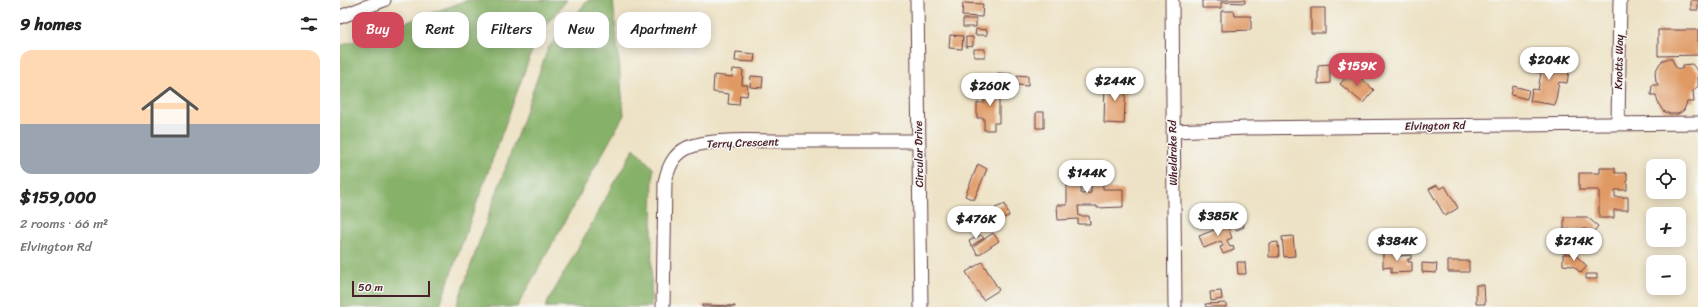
<!DOCTYPE html>
<meta charset="utf-8">
<style>
:root{--surface:#fff;--page:#f6f6f6;--text:#222;--muted:#767676;--accent:#d1495b}
body{margin:0;font-family:Sriracha,sans-serif;background:var(--page);color:var(--text);height:100vh;display:flex;flex-direction:column;font-size:15px;white-space:nowrap}
*{box-sizing:border-box;margin:0}
p{font-size:13px;color:var(--muted)}
.icon{flex:none;width:22px;height:22px;fill:none;stroke:currentColor;stroke-width:2;stroke-linecap:round;stroke-linejoin:round}
.map{position:relative;flex:1;overflow:hidden}
.side{display:flex;flex-direction:column;background:var(--surface);width:340px}
.side>*{flex:none}
.guide{position:absolute;left:12px;top:12px;width:380px;height:36px;display:flex;gap:8px}
.buttons{position:absolute;left:1306px;top:159px;display:grid;gap:8px}
.buttons a{display:grid;place-items:center;width:40px;height:40px;border-radius:8px;background:var(--surface);box-shadow:0 2px 10px #0003;font-size:20px}
.scale{position:absolute;left:12px;bottom:10px;width:78px;box-sizing:border-box;padding-left:4px;border:2px solid #4a1f2b;border-top:0;font-size:11px;line-height:14px;white-space:nowrap;color:#4a1f2b;-webkit-text-stroke:3px #f6f6f2;paint-order:stroke}
.price{position:absolute;translate:-50% -34px;padding:0 9px;border-radius:14px;background:#fff;color:#222;font-size:13px;line-height:26px;filter:drop-shadow(0 1px 2px #0008)}
.price::after{content:'';position:absolute;left:50%;top:24px;width:12px;height:9px;margin-left:-6px;background:inherit;clip-path:polygon(0 0,100% 0,50% 100%)}
.price.current{background:var(--accent);color:#fff}
ul{padding:0;list-style:none}
li{display:grid;align-content:center;gap:8px;height:212px;padding:0 20px}
li span{display:grid;place-items:center;height:124px;border-radius:12px;color:#555}
li>.icon{margin-inline-start:auto}
span .icon{width:72px;height:72px;fill:#fffc;stroke-width:1}
li b{font-size:17px}
h2{display:flex;justify-content:space-between;align-items:center;height:48px;padding:0 20px;font-size:17px}
.chip{padding:0 14px;border-radius:12px;background:var(--surface);box-shadow:0 2px 10px #0003;font-size:14px;line-height:36px}
.chip.current{background:var(--accent);color:#fff}
main{display:flex;flex:1;min-height:0}
.map>svg:first-child{display:block}
</style>
<main>
<section class="side">
<h2>9 homes<svg class="icon" aria-label="filters" viewBox="0 0 24 24"><path d="M4 7h16M4 17h16"/><circle cx="9" cy="7" r="2"/><circle cx="15" cy="17" r="2"/></svg></h2>
<ul>
<li><span style="background:linear-gradient(#ffd9b3 60%,#9aa5b1 0)"><svg class="icon" aria-label="home" viewBox="0 0 24 24"><path d="M3 11l9-7 9 7M6 9v11h12V9"/></svg></span><div><b>$159,000</b><p>2 rooms · 66 m²</p><p>Elvington Rd</p></div></li>
</ul>
</section>
<div class="map">
<svg width="1358" height="307" viewBox="0 0 1358 307">
<rect width="100%" height="100%" fill="#f6f6f2"/>
<filter id="ink" filterUnits="userSpaceOnUse"><feTurbulence type="fractalNoise" baseFrequency=".025" numOctaves="2"/><feDisplacementMap in="SourceGraphic" scale="8" xChannelSelector="R" yChannelSelector="G"/><feConvolveMatrix kernelMatrix="1 2 1 2 8 2 1 2 1" color-interpolation-filters="sRGB"/></filter>
<filter id="wash" filterUnits="userSpaceOnUse"><feTurbulence type="fractalNoise" baseFrequency=".012" numOctaves="4" result="noise"/><feDisplacementMap in="SourceGraphic" scale="16" xChannelSelector="R" yChannelSelector="G"/><feGaussianBlur stdDeviation="0.9" result="paint"/><feColorMatrix in="noise" values="0 0 0 0 0 0 0 0 0 0 0 0 0 0 0 0 0 1.4 0 .05"/><feComposite in="paint" operator="in"/></filter>
<g filter="url(#wash)">
<rect width="100%" height="100%" fill="#ede2c5"/>
<!-- forest -->
<path fill="#86b168" stroke="#68684a" d="M128 0H227L198 34 99 307H0V46Z
M248 0H273L284 115 177 307H116L208 48Z
M294 148 313 168 311 307H205Z"/>
<g id="blocks">
<!-- building -->
<path fill="#e09964" fill-rule="evenodd" d="M862 0H905V3L881 2V8H862Z
M1351 0H1358V10H1351Z
M623 3 643 4 642 17 622 16Z
M971 8H985V33H971Z
M881 11H894L895 16H911V30L881 31Z
M623 19H636V27H623Z
M636 29 647 30V35H635Z
M1318 30H1358V55L1318 56Z
M610 35 623 36 622 49 609 48Z
M626 37H633V46L626 47Z
M634 49H645V57H634Z
M396 52 415 54 414 62 395 61Z
M1325 59H1332L1336 68 1342 69 1343 65 1352 64 1358 71V86L1353 91 1354 102H1347L1344 110 1338 114H1330L1323 111 1318 103 1316 95H1311L1312 85H1319L1316 82 1315 72 1320 63Z
M1195 60 1230 65 1227 83 1219 82 1215 105 1190 101 1192 89 1198 90 1201 73 1193 71Z
M990 64V83L978 84V65Z
M393 69 403 70 402 85H408L407 96 400 95 399 105 388 104 389 94 373 92 374 75 392 77Z
M1012 70 1034 90 1023 103 1000 84Z
M658 73 671 74 670 84H657Z
M677 75 688 76V86L677 85Z
M411 76 423 77 422 88 410 87Z
M765 81 786 82 784 124 764 123Z
M644 84H659V123H654V130H644V118H637V103H644Z
M1173 86 1189 90 1187 99 1171 95Z
M696 112H704V128H696Z
M638 164 647 169 634 200 625 196Z
M762 167 763 189H783V207L757 208V206H738L739 216H749L750 224H738V219L718 220 717 205H727V168ZM741 178H751V193L741 194Z
M1260 168H1275V173H1287V190H1275V197H1288V210H1274V218H1259V190H1239V173H1260Z
M1097 185 1100 189 1105 186 1118 208 1105 216 1089 189Z
M665 204 669 216 659 219 655 208Z
M898 211 904 227 896 230 890 214Z
M1224 217H1247L1258 226 1252 234 1245 229 1224 230Z
M885 219 892 238 887 240 890 247 893 246 894 250 883 254 880 247 883 246 881 241 864 248 859 236 874 230 871 224Z
M653 233 659 241 638 255 633 247Z
M641 235 644 238 631 246 629 241Z
M953 236 955 256 944 257 942 237Z
M938 242 939 257H929V243Z
M1051 248H1058V256L1071 255V259H1068V262H1072V272L1051 273V267L1043 268V253L1051 252Z
M1223 254H1234L1247 266 1241 273 1233 266 1223 265Z
M1108 261H1129V272H1108Z
M642 262 659 290 643 300 626 272Z
M897 262H905L906 274H898Z
M1082 263 1097 264 1096 273 1082 272Z
M1246 274H1257V279H1246Z
M1136 285H1144L1145 304H1136Z
M881 291 882 299 871 301 870 292Z
M886 303V307H866L865 304Z
M362 305 395 306V307H362Z"/>
</g>
</g>
<g filter="url(#ink)">
<use href="#blocks" fill-opacity="0" stroke="#623c42" stroke-width="1"/>
<g fill="none" stroke-linecap="round" stroke-linejoin="round">
<defs>
<path id="minor" d="M577 0 581 307
M832 0 835 307
M0 17 44 0
M1278 123 1280 0
M833 131 907 128 1358 123
M323 307 325 182C328 168 333 155 347 148 370 138 413 141 438 141 485 141 532 141 578 141"/>
</defs>
<!-- minor casing -->
<use href="#minor" stroke="#623c42" stroke-width="15"/>
<!-- minor -->
<use href="#minor" stroke="#fff" stroke-width="13"/>
</g>
</g>
<g text-anchor="middle" dominant-baseline="central" stroke-width="3" stroke-linejoin="round" paint-order="stroke">
<!-- street labels -->
<g font-size="11" fill="#4a1f2b" stroke="#f6f6f2">
<text transform="translate(1279 62) rotate(-89)">Knotts Way</text>
<text transform="translate(1095 126) rotate(-1)">Elvington Rd</text>
<text transform="translate(403 143) rotate(-2)">Terry Crescent</text>
<text transform="translate(833 153) rotate(-91)">Wheldrake Rd</text>
<text transform="translate(579 154) rotate(-91)">Circular Drive</text>
</g>
</g>
</svg>
<div class="buttons">
<a><svg class="icon" aria-label="locate" viewBox="0 0 24 24"><circle cx="12" cy="12" r="6"/><path d="M12 2v4M12 18v4M2 12h4M18 12h4"/></svg></a>
<a>+</a>
<a>−</a>
</div>
<div class="scale">50 m</div>
<b class="price" style="left:1209px;top:81px">$204K</b>
<b class="price current" style="left:1017px;top:87px">$159K</b>
<b class="price" style="left:775px;top:102px">$244K</b>
<b class="price" style="left:650px;top:107px">$260K</b>
<b class="price" style="left:747px;top:194px">$144K</b>
<b class="price" style="left:878px;top:237px">$385K</b>
<b class="price" style="left:636px;top:240px">$476K</b>
<b class="price" style="left:1057px;top:262px">$384K</b>
<b class="price" style="left:1234px;top:262px">$214K</b>
<div class="guide">
<a class="chip current">Buy</a>
<a class="chip">Rent</a>
<a class="chip">Filters</a>
<a class="chip">New</a>
<a class="chip">Apartment</a>
</div>
</div>
</main>
